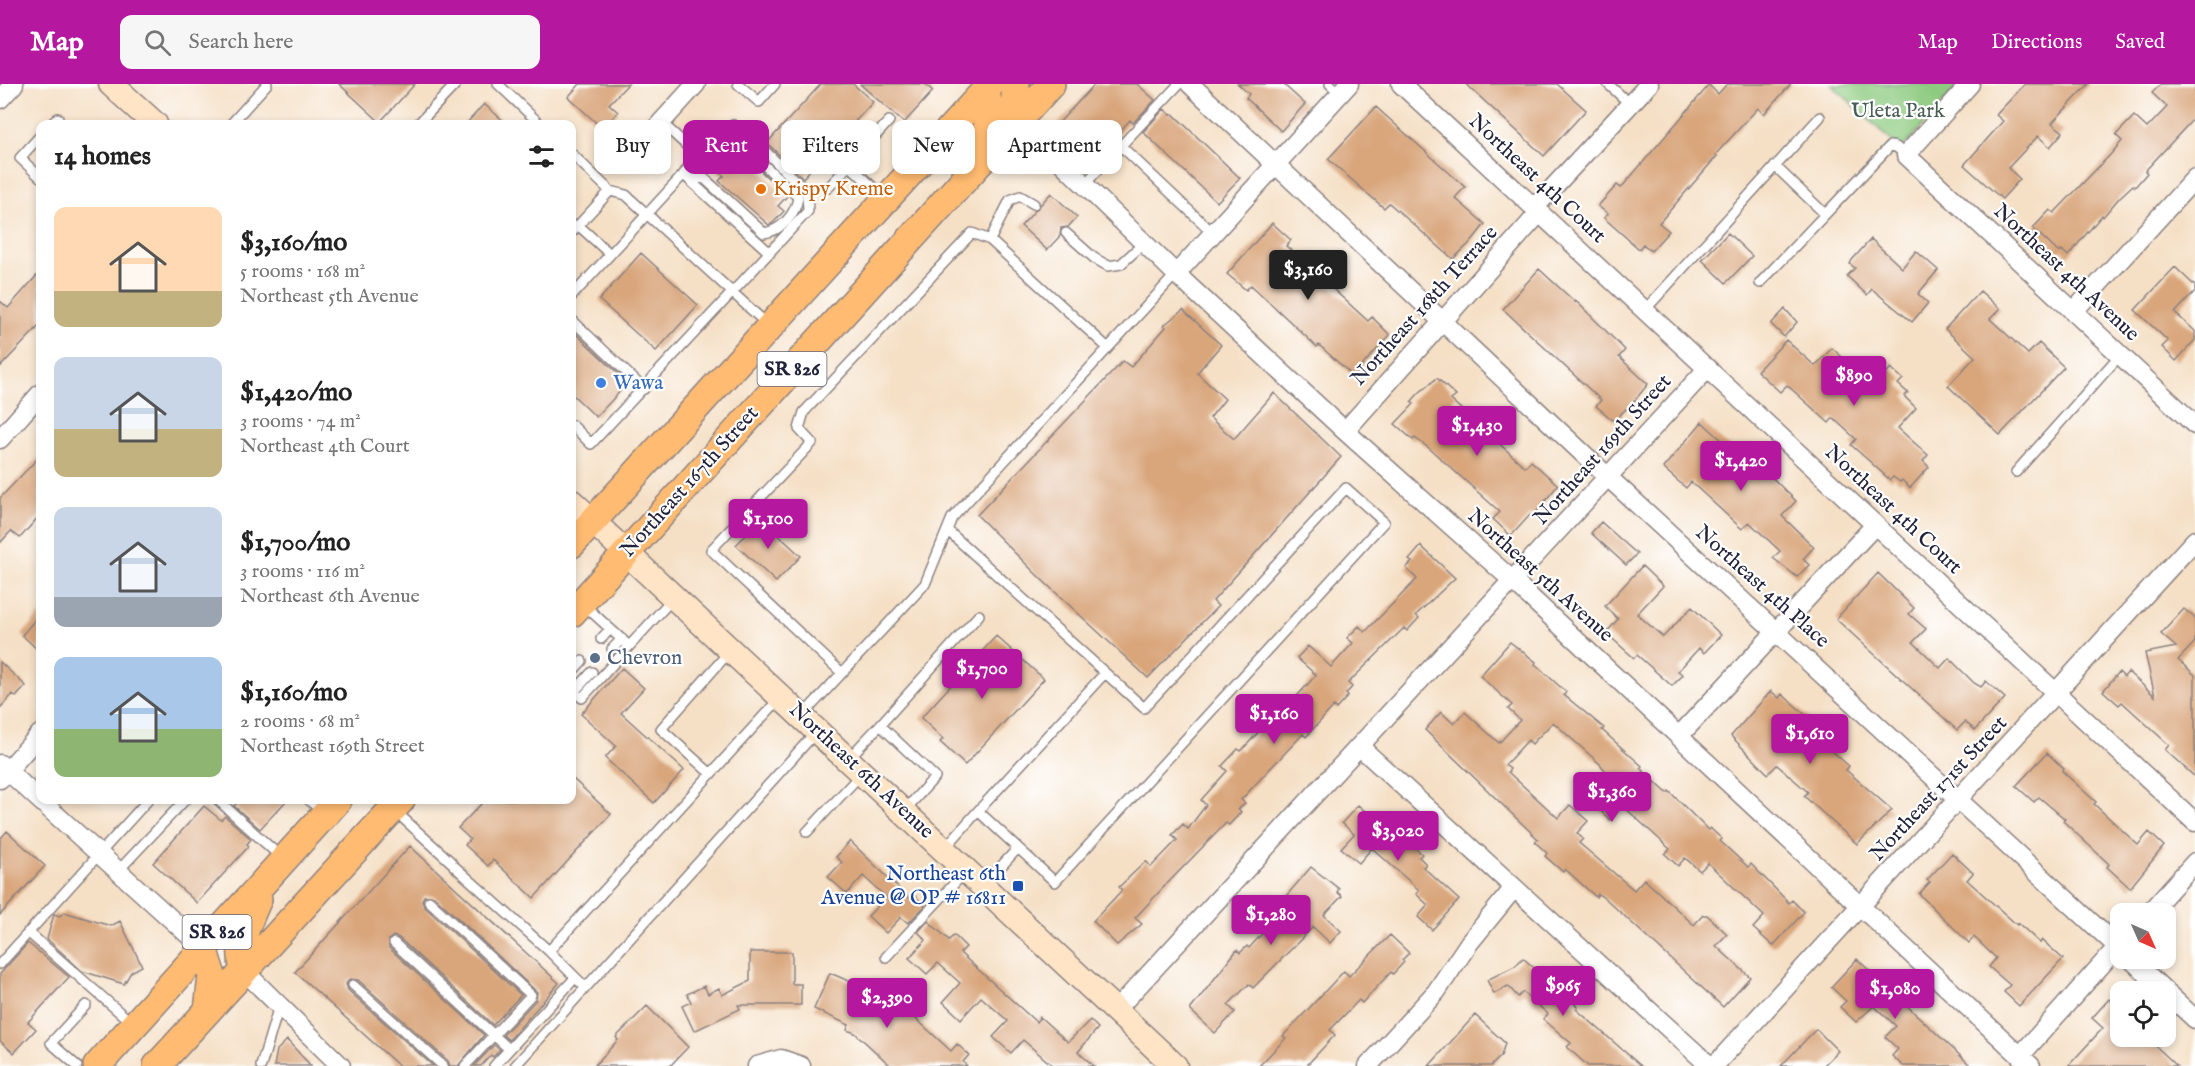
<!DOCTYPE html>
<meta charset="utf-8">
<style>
:root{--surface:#fff;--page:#f6f6f6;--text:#222;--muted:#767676;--accent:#b5179e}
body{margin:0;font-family:"IM FELL English",serif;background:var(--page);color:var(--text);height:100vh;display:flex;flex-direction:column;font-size:22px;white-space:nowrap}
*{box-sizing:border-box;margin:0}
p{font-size:20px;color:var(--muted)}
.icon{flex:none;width:33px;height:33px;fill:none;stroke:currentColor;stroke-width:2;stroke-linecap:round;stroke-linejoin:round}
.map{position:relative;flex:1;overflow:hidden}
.details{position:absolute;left:36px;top:36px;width:540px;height:684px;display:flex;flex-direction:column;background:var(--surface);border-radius:12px;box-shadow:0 3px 9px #0003}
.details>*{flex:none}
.banner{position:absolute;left:594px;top:36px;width:570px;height:54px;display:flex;gap:12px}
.needle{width:39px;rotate:135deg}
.controls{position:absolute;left:2110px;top:819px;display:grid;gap:12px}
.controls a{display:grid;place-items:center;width:66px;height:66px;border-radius:12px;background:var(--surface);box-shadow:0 3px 9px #0003;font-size:30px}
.price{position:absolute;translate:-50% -51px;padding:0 14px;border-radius:6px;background:var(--accent);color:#fff;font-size:20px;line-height:39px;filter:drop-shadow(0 2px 3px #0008)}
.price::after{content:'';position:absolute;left:50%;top:36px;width:18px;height:14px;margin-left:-9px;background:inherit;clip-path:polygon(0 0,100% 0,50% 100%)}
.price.active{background:#222;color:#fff}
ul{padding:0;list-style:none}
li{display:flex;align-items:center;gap:18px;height:150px;padding:0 18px}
li span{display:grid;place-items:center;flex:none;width:168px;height:120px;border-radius:12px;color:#555}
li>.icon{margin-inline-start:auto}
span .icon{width:72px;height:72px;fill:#fffc;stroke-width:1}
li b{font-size:26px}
h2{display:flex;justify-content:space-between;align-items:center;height:72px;padding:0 18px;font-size:26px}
.chip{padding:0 21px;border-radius:12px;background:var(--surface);box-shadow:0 3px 9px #0003;font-size:21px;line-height:54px}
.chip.active{background:var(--accent);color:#fff}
header{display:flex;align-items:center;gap:36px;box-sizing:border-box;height:84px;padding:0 30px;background:var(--accent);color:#fff}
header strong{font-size:28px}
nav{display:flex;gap:33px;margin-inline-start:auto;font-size:21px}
.search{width:420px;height:54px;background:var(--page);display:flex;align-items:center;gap:15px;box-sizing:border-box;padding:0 21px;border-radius:12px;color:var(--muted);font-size:22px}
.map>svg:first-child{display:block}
</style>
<header>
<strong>Map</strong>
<div class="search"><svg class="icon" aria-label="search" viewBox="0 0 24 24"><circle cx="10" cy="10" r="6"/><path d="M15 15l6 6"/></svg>Search here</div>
<nav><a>Map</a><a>Directions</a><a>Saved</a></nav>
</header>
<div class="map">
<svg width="2195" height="982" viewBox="0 0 2195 982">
<rect width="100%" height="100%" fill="#fff"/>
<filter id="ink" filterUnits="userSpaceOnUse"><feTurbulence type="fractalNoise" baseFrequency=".0167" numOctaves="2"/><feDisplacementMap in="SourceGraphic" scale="12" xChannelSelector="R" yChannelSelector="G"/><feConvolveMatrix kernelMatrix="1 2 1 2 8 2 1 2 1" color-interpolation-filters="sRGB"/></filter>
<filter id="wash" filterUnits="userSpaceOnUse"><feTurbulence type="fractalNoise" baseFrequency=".008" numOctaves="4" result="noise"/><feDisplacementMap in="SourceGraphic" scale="24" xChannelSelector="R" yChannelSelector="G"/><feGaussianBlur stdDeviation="1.35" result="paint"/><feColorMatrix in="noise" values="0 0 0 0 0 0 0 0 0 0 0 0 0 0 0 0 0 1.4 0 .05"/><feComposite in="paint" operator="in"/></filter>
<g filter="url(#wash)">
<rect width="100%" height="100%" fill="#f5e0c6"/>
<!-- green -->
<path fill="#8ecb80" stroke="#58765e" stroke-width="1.5" d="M1831 0H1960L1901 66Z"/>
<g id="blocks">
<!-- building -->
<path fill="#d9a67b" d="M339 0H415L380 38Z
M580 0H628L609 20 618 28 603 45 568 13Z
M821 0H853L873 18 803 94 767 59Z
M860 0H925L933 7 904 39Z
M1095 0H1137L1155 16 1133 39 1130 36 1090 80 1053 45Z
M1238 0H1283L1305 20 1281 47 1246 14 1249 10Z
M1466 0H1557L1586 26 1544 72Z
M1727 0H1791L1764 30 1758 24 1715 71 1717 72 1659 139 1669 147 1651 167 1643 160 1639 165 1604 134 1608 130 1598 122 1617 101 1621 104 1709 1 1718 10Z
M2025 0H2089L2052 39 2063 48 2050 63 2038 52 2008 84 2020 95 2002 115 1964 81 2003 37 1996 31Z
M2161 0H2195V33L2145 87 2147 89 2135 103 2133 101 2120 113 2103 133 2102 131 2068 172 2062 166 2059 169 2033 144 2050 126 2054 129 2110 71 2122 57 2116 51 2134 32 2147 44 2167 23 2152 9Z
M484 20 507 40H466Z
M1376 23 1465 103 1455 114 1485 140 1471 158 1453 175 1389 119 1384 124 1328 75Z
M1164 25 1171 31 1173 30 1240 94 1217 118 1143 48Z
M729 57 787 112 778 122 784 127 773 139 769 141 719 97 724 92 709 79Z
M1051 109 1077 133 1068 143 1061 144 1060 152 1047 166 1021 142Z
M1272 139 1291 156 1286 162 1368 237 1372 233 1390 251 1353 292 1319 261 1317 263 1251 201 1246 206 1227 190Z
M1728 149 1752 172 1726 199 1702 176Z
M1871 155 1902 184 1916 167 1938 186 1918 210 1928 219 1912 238 1872 205 1867 211 1847 192 1855 184 1850 180 1852 176Z
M641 169 698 221 656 267 599 216Z
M2175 183 2195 202V207L2175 229 2195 247V256L2176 277 2162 263 2168 257 2135 226Z
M1539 185 1575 218 1576 217 1625 266 1619 273 1648 300 1628 325 1627 324 1614 337 1596 322 1601 316 1503 225Z
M40 188V241L0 283V217L8 224Z
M1980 207 2000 225 1990 235 2028 270 2039 259 2064 283 2000 351 1948 302 1975 273 1945 245Z
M1785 225 1797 238 1784 253 1771 240Z
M1183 226 1221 261 1197 289 1225 315 1210 334 1234 355 1274 309 1341 373 1213 517 1218 522 1148 594 1041 495 977 431 1123 277 1131 283 1166 243 1164 241Z
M572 246 628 299 596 333 572 310Z
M1786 256 1815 282 1832 264 1874 302 1891 284 1903 295 1898 300 1908 309 1904 312 1916 324 1898 344 1928 371 1923 377 1929 383 1910 404 1902 396 1900 398 1893 393 1890 396 1868 376 1851 361 1856 355 1833 334 1829 339 1787 301 1780 308 1757 287Z
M1437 294 1456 312 1451 316 1525 383 1531 377 1558 401 1532 433 1530 431 1511 452 1493 435 1500 428 1430 365 1415 354 1413 356 1395 340 1414 320 1411 318 1419 309Z
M1702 338 1736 369 1741 363 1796 417 1782 432 1814 463 1803 475 1809 481 1797 493 1773 474 1780 467 1749 438 1742 445 1691 398 1686 404 1663 384Z
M40 372V431L20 454 11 447 0 459V414Z
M761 435 801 472 776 498 736 461Z
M1601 438 1637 470 1626 481 1591 449Z
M1421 462 1455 494 1416 531 1419 534 1407 547 1404 544 1348 599 1352 603 1346 610 1348 612 1336 625 1334 622 1306 653 1303 650 1266 689 1241 716 1245 719 1238 726 1241 728 1229 741 1226 739 1161 806 1135 834 1142 840 1117 861 1093 837 1122 806 1119 803 1146 777 1151 783 1177 756 1172 751 1183 740 1188 745 1206 721 1201 716 1227 687 1222 682 1238 665 1241 667 1276 629 1279 631 1288 622 1316 591 1297 574 1308 562 1331 583 1353 559 1347 554 1359 542 1365 548 1417 495 1406 484 1412 478 1409 476Z
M1642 482 1663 502 1637 530 1663 553 1692 523 1721 551 1704 569 1699 564 1678 587 1683 591 1672 602 1637 571 1634 574 1606 549 1618 535 1605 522Z
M1878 489 1914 524 1909 530 1926 545 1913 558 1940 584 1949 574 1974 599 1981 603 1986 597 2005 614 1975 646 1965 638 1957 646 1836 535Z
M2184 525 2195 534V558L2178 576 2195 591V693L2165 666 2169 661 2122 618 2119 621 2103 607 2119 588 2124 593 2128 588 2155 612 2145 569 2176 563 2161 550Z
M40 530V568L22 551Z
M996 552 1044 595 965 681 940 658 943 655 921 634Z
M1510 558 1536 578 1535 580 1566 608 1564 611 1604 644 1602 646 1642 682 1640 684 1667 709 1669 707 1708 746 1710 744 1722 755 1720 757 1748 783 1751 780 1789 819 1792 816 1804 828 1773 862 1753 844 1764 832 1708 779 1700 787 1685 774 1678 782 1665 770 1670 765 1623 722 1610 736 1597 723 1617 701 1600 680 1553 638 1532 660 1528 656 1505 681 1510 685 1508 688 1558 734 1570 721 1588 737 1577 749 1583 755 1579 759 1634 806 1644 795 1694 841 1703 831H1707L1727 850 1716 862 1750 893 1723 923 1607 816 1598 810 1596 813 1565 785 1563 788 1545 772 1547 769 1535 758 1538 755 1425 646 1441 628 1454 640 1465 628 1499 659 1520 636 1508 625 1512 621 1480 592Z
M0 578 26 602 16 613 13 610 0 624Z
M622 584 644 604 621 629 684 686 654 719 605 674 616 662 581 630Z
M1771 607 1779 614 1782 610 1809 634 1806 637 1818 648 1815 652 1849 682 1846 686 1892 726 1857 760 1804 712 1808 708 1777 681 1768 690 1731 652Z
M2047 669 2064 685 2062 687 2096 718 2094 720 2138 761 2149 748 2164 762 2130 804 2107 783 2109 780 2063 737 2065 735 2039 713 2034 718 2016 702Z
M572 694 611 730 534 814 493 776 488 782 465 761 470 755 458 744 485 716H572Z
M240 716H287L260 745 234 722Z
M1358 721 1377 737 1380 734 1422 770 1419 773 1426 780 1423 783 1459 816 1432 846 1418 833 1428 821 1416 810 1419 806 1372 764 1359 779 1341 764 1354 750 1342 739Z
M204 722 221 736 225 732 251 755 247 760 249 762 197 819 153 779Z
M7 747 45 782 0 831V755Z
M850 757 909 814 913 810 925 822 908 839 901 833 886 849 868 832 886 813 863 792 847 810 828 793 842 778 836 773Z
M410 762 559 899 509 956 503 951 536 916 537 908 434 812H424L422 816 424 822 521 911 493 941 399 854 393 852 389 855V864L484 951 458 982H450L448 977 358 896 350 895 346 900 348 906 433 982H399L295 888Z
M1952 769 1973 789 1967 796 2017 841 2018 839 2040 859 2042 856 2063 875 2019 922 2004 908 2010 901 1989 883 1996 874 1974 853 1969 859 1919 810 1930 798 1927 796Z
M1311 783 1339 805 1337 808 1342 812 1324 831 1341 847 1330 859 1313 843 1253 904 1249 900 1228 921 1235 928 1215 949 1190 926 1237 866 1240 869 1247 862 1249 864 1274 837 1269 832Z
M64 828 111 842 120 837 142 882 131 888 124 900 82 887 47 855 54 830 60 832Z
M928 837 949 856 954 851 966 863 960 869 1036 938 1040 933 1068 958 1090 936 1098 944 1078 968 1094 982H1053L1023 956 1011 969 993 953 1008 937 981 913 961 935 943 918 960 899 938 879 927 890 909 874 926 856 918 848Z
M1390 851 1409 869 1402 876 1404 878 1393 890 1391 888 1362 919 1359 916 1330 946 1335 951 1306 982H1259L1286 954 1283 952 1344 887 1349 892Z
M28 859 69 893 28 938 36 945 14 969 0 957V890Z
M750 868H792V900H801V921H738L740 925 694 947 682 922 691 918 687 910 704 902 708 910 719 904 722 911 750 897Z
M1523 874 1578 923 1576 925 1641 982H1588L1567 963 1571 959 1543 935 1548 930 1523 908 1518 913 1508 902 1494 910 1487 896 1515 882Z
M1857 875 1951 963 1971 982H1903L1892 972 1898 965 1885 953 1896 942 1874 922 1856 938 1840 923 1846 917 1831 903Z
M830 889 863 903 858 915 863 917 860 923 887 936 901 921 951 967 957 960 969 971 963 978 967 982H891L855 949 847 946 849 941 814 925Z
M2109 915 2121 927V952H2145L2177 982H2068L2103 944 2092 934Z
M647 922 688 963 670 982H594L618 956 616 953Z
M1475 931 1505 959 1501 972 1491 982H1429Z
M1816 945 1838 967 1823 982H1781Z
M287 956 311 982H274L277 966Z
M494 961 500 966 493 973 491 971 481 982H474Z"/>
</g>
</g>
<g filter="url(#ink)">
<use href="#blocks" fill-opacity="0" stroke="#8c8180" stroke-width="1.5"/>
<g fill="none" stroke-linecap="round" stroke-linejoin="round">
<defs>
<path id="service" d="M498 0 540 40
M738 0 759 18 775 0
M1330 0 1340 9
M1608 0 1630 20
M661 38 697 71
M51 40 58 34
M231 40 267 0
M418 40 456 0
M40 52 20 74 40 93
M1121 62 1213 149
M572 70 610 107 626 111 768 241
M849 81 885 114
M1775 82 1825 130
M683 91 705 95 764 149C781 147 796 130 798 113L727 46
M685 92 770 169
M1084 101 1179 0
M828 104 889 37
M578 141 610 170
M572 148 610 107
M1066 149 1094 174 1108 182 1121 180 1144 159
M990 156 1010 116 1020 112 1034 120
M1760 199 1890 62 1896 63 1906 71
M572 212 683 91 704 61 733 41 763 65 807 108 808 127 591 360 572 341
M1645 226 1820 33
M572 236 644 305
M2016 388 2120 271
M947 446 1144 624 1346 404 1384 438 1055 798 978 727 1105 589
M583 520 629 562
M601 555 610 545
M612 565 622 555
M572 588 582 577
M842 589 711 466 812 359 799 345 804 328 972 149 990 156 1108 264
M572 605 582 614 674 513
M574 608 592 588
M802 632 925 500 952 434 1176 190
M880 641 979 531
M849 674 880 641 935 693 904 727
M711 690 661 645 730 567
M218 716 283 775
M309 716 323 728
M394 726 451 778
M807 748 861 690
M944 765 978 727
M454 782 549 867
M118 787 185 716
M983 802 1018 764
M429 817 531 911 465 982
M28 848 133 940
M394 859 509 965
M886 873 965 788
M0 880 148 716
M353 901 443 982
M585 903 549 867 780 614
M77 982 51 959 86 921
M261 982 279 922
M494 982 575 894
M515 982 816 648"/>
<path id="minor" d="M1190 0 1609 394 2121 866
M1401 0 2195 738
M1970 0 1906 71 2195 341
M0 15 14 0
M1018 36 1176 190 1345 347 1513 497 2031 982
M639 63 696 0
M1535 123 1649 0
M1176 190 1349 0
M2073 228 2195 94
M1345 347 1540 128
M0 355 40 310
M1680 651 1875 441
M1360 663 1710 982
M0 680 203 864
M0 695 40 650
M2148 830 2195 778
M2130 874 2166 908
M244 887 341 982
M2166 908 2195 935
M1115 927 1708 284
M2020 972 2121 859
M757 982 781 975 801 982
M1368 982 1436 908 1469 859 1513 805
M1714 982 2195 456"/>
<path id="secondary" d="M111 0 155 40
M572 418 1175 982"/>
<path id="primary" d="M1016 0 1014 25 1018 36
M978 73C986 49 994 31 985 7
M572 460 991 0
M572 529 1051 0
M203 864 212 892 208 926
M244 887C237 859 247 840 258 815
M97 982 338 716
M157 982 401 716"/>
</defs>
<!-- service casing -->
<use href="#service" stroke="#8c8180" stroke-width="12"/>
<!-- minor casing -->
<use href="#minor" stroke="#8c8180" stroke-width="21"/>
<!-- secondary casing -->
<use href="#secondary" stroke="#8c8180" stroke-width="27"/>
<!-- primary casing -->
<use href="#primary" stroke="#8c8180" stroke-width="30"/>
<!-- service -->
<use href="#service" stroke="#fff" stroke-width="9"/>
<!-- minor -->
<use href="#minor" stroke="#fff" stroke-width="18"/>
<!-- secondary -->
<use href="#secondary" stroke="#ffe4c6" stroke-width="24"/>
<!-- primary -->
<use href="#primary" stroke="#ffbb71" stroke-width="27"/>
</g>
</g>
<!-- markers -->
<circle fill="#e8710a" stroke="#fff" stroke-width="2" cx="761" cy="105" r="6"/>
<circle fill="#3f7fe0" stroke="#fff" stroke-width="2" cx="601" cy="299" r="6"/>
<circle fill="#5c6f8a" stroke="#fff" stroke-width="2" cx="595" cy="574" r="6"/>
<rect fill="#1a4fb4" stroke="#fff" stroke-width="2" x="1012" y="796" width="12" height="12" rx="3"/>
<g text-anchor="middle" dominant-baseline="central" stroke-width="4.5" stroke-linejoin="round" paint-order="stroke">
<!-- shield labels -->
<g fill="#fff" stroke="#646476" stroke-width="1.5">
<rect x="757.5" y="268" width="69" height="34" rx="4.5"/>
<rect x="182.5" y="831" width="69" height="34" rx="4.5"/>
</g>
<g font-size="20" font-weight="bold" fill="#22223b">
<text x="792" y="285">SR 826</text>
<text x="217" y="848">SR 826</text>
</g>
<!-- park labels -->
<g font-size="21" fill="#485d53" stroke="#fff">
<text x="1898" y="27">Uleta Park</text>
</g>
<!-- street labels -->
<g font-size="21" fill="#22223b" stroke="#fff">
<text transform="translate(1537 95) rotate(43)">Northeast 4th Court</text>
<text transform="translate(2066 189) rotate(43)">Northeast 4th Avenue</text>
<text transform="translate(1425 222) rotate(-48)">Northeast 168th Terrace</text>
<text transform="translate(1603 366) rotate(-48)">Northeast 169th Street</text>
<text transform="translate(690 398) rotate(-48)">Northeast 167th Street</text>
<text transform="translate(1893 426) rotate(43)">Northeast 4th Court</text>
<text transform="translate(1540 492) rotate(42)">Northeast 5th Avenue</text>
<text transform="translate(1762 503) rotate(42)">Northeast 4th Place</text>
<text transform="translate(861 687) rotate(43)">Northeast 6th Avenue</text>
<text transform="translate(1939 705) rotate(-47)">Northeast 171st Street</text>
</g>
<!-- food labels -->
<g font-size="21" fill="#c56008" stroke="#fff" text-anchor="start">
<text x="773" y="105">Krispy Kreme</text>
</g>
<!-- shop labels -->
<g font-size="21" fill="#366cbe" stroke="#fff" text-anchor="start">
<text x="613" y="299">Wawa</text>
</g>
<!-- service labels -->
<g font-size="21" fill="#4e5e75" stroke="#fff" text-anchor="start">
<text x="607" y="574">Chevron</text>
</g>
<!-- transit labels -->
<g font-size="21" fill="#164399" stroke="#fff" text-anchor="end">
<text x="1006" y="790">Northeast 6th<tspan x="1006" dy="24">Avenue @ OP # 16811</tspan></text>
</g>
</g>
</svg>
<div class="controls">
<a><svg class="needle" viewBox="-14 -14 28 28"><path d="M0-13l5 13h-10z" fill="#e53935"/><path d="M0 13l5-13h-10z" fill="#767676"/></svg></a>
<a><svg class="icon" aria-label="locate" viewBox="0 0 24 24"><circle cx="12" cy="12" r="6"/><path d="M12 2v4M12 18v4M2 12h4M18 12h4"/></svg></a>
</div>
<b class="price active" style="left:1308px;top:217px">$3,160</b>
<b class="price" style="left:1854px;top:323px">$890</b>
<b class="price" style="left:1477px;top:373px">$1,430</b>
<b class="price" style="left:1741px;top:408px">$1,420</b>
<b class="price" style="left:768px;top:466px">$1,100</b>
<b class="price" style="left:982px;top:616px">$1,700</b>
<b class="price" style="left:1274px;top:661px">$1,160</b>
<b class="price" style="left:1810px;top:681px">$1,610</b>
<b class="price" style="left:1612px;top:739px">$1,360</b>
<b class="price" style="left:1398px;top:778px">$3,020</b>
<b class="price" style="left:1271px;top:862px">$1,280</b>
<b class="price" style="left:1563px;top:933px">$965</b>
<b class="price" style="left:1895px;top:936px">$1,080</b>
<b class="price" style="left:887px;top:945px">$2,390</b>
<div class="banner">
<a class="chip">Buy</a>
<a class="chip active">Rent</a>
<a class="chip">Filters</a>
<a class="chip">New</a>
<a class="chip">Apartment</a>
</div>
<section class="details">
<h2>14 homes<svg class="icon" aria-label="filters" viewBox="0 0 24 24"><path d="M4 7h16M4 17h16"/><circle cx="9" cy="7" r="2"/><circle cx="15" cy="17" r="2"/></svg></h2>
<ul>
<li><span style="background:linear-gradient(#ffd9b3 70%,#c2b280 0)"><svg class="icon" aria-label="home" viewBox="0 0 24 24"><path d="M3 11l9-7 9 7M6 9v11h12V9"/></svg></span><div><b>$3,160/mo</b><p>5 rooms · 168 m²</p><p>Northeast 5th Avenue</p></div></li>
<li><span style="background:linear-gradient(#c9d6e8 60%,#c2b280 0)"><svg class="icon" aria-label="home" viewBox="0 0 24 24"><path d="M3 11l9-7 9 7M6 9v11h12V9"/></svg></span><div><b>$1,420/mo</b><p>3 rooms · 74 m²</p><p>Northeast 4th Court</p></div></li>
<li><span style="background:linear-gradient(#c9d6e8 75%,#9aa5b1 0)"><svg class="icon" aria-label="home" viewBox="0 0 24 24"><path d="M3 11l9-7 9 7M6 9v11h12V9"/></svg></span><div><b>$1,700/mo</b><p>3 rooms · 116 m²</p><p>Northeast 6th Avenue</p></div></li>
<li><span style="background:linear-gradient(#a9c7e8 60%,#8fb573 0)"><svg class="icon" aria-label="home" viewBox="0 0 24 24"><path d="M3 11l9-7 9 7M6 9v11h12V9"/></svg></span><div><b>$1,160/mo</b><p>2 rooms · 68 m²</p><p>Northeast 169th Street</p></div></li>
</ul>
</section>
</div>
